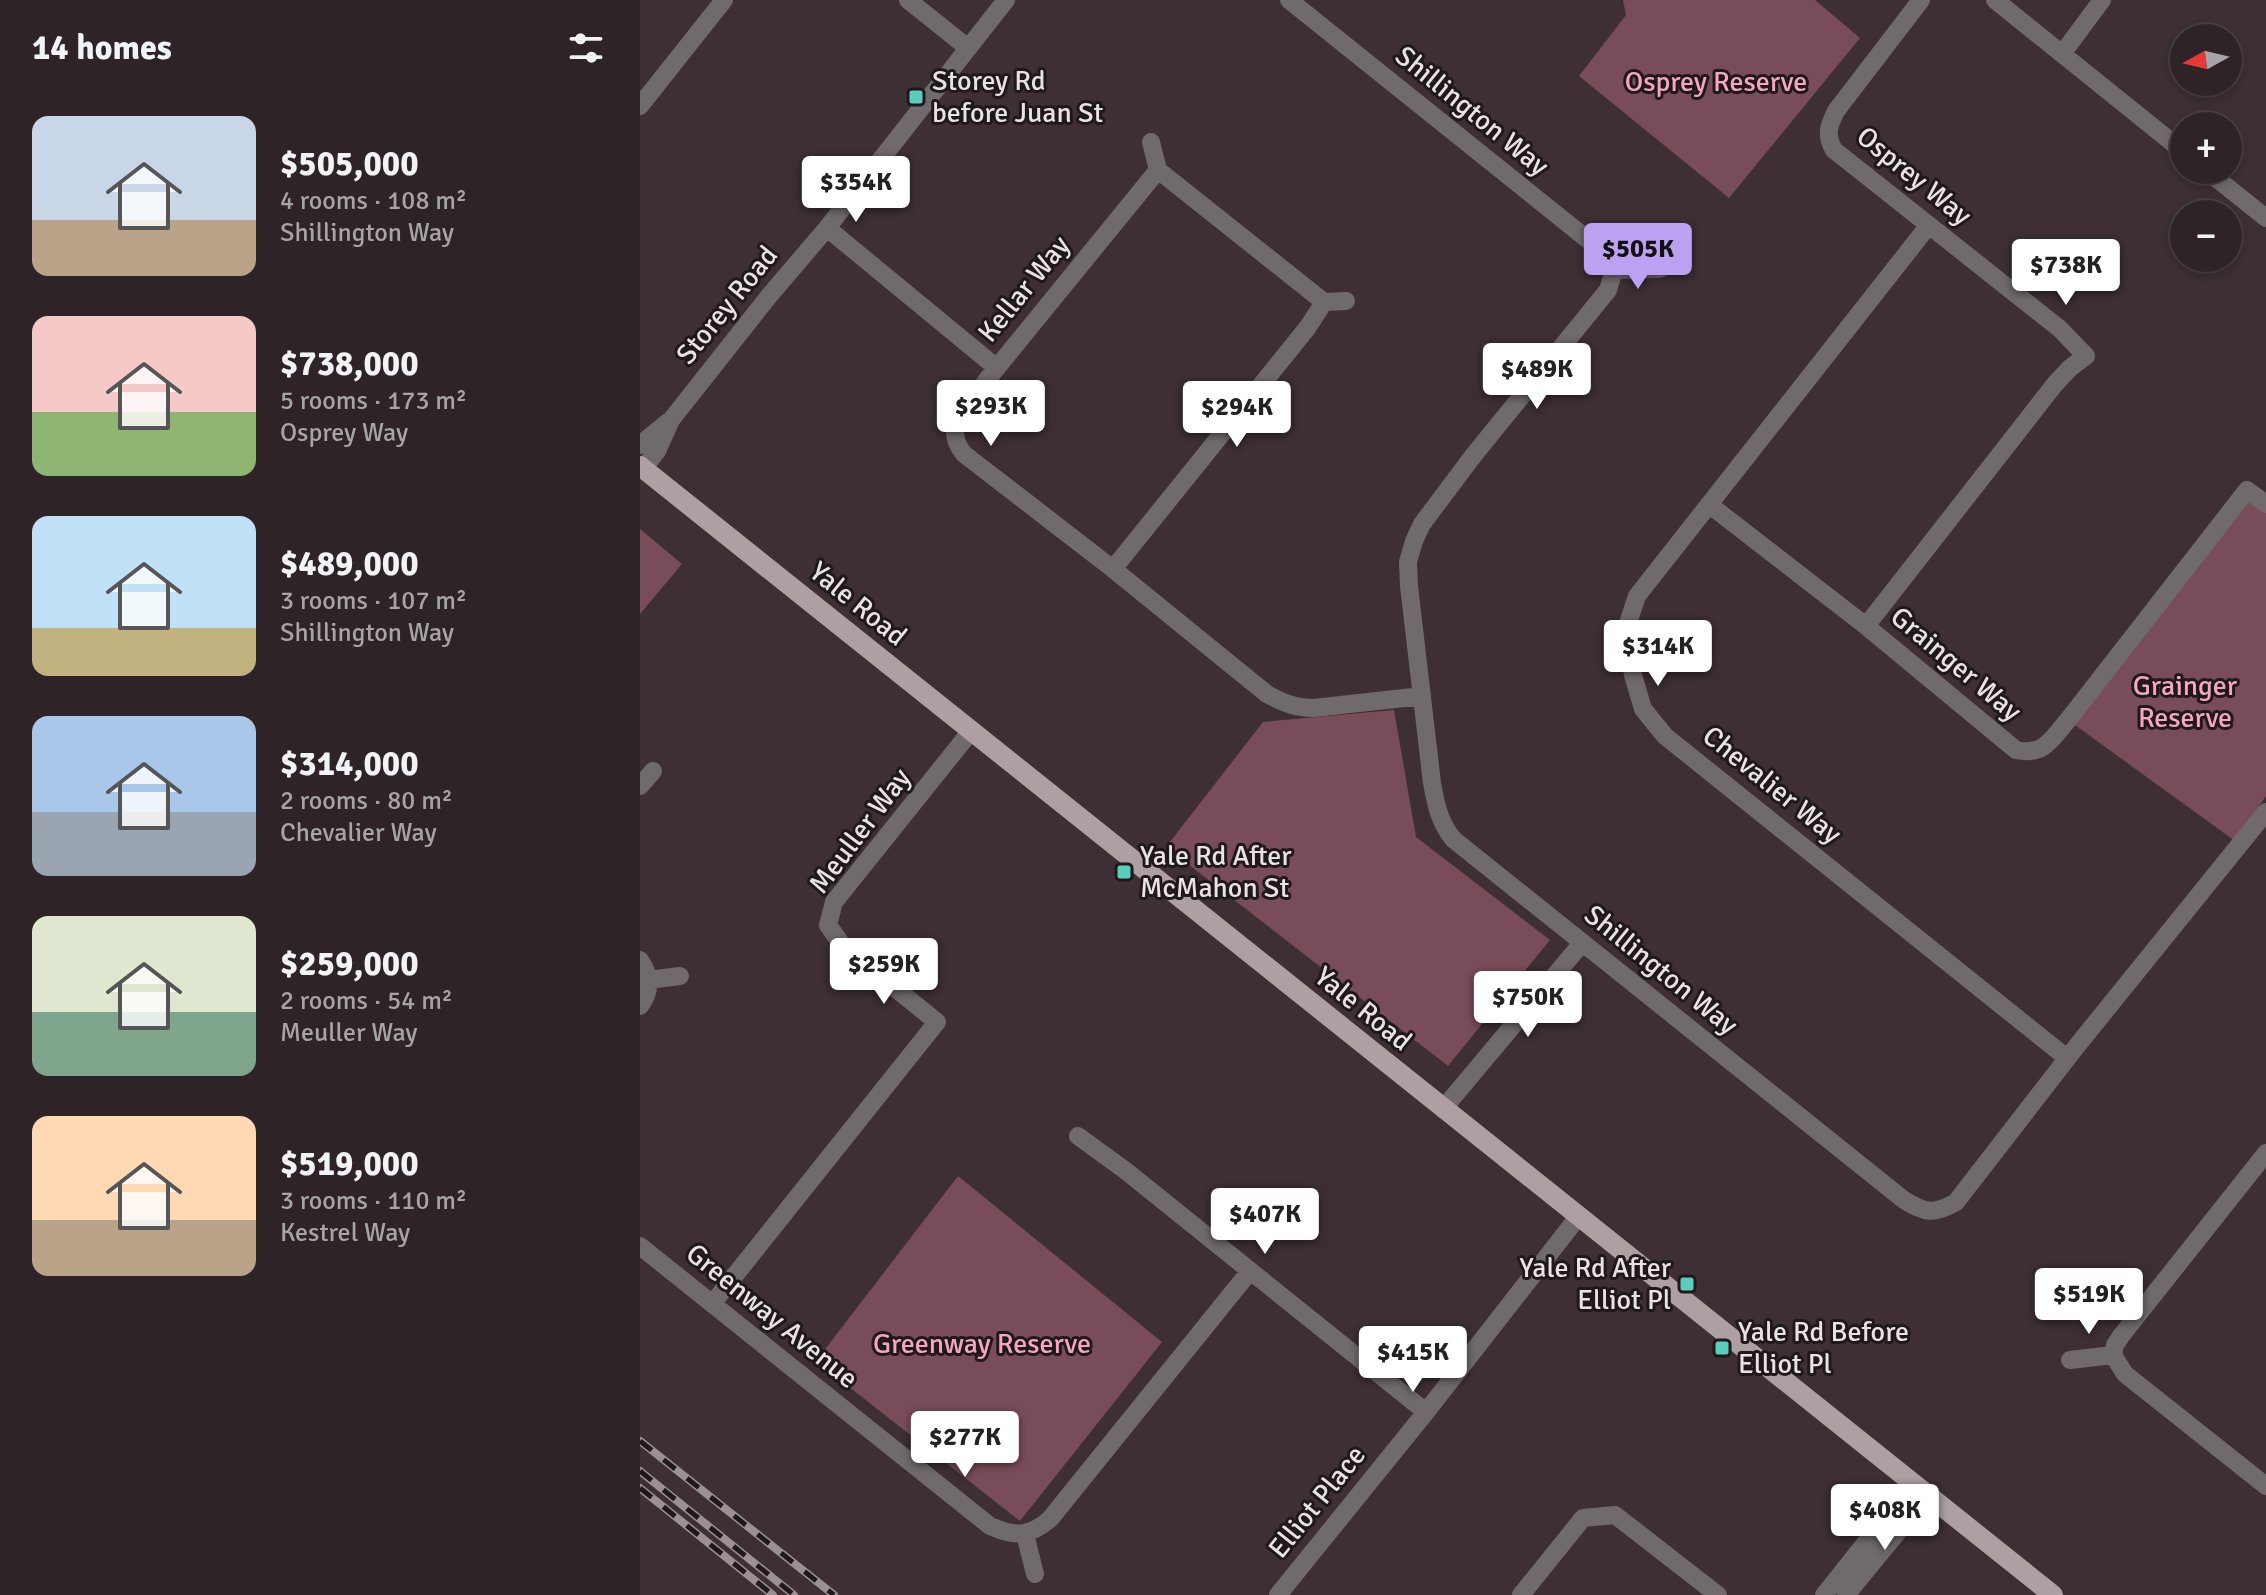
<!DOCTYPE html>
<meta charset="utf-8">
<style>
:root{--surface:#2e2326;--page:#362b2e;--text:#f1f3f6;--muted:#a7a4a7;--line:#494043;--accent:#bca0f2}
body{margin:0;font-family:Signika,sans-serif;background:var(--page);color:var(--text);height:100vh;display:flex;flex-direction:column;font-size:30px;white-space:nowrap}
*{box-sizing:border-box;margin:0}
p{font-size:26px;color:var(--muted)}
.icon{flex:none;width:44px;height:44px;fill:none;stroke:currentColor;stroke-width:2;stroke-linecap:round;stroke-linejoin:round}
.map{position:relative;flex:1;overflow:hidden}
.side{display:flex;flex-direction:column;background:var(--surface);width:640px}
.side>*{flex:none}
.needle{width:52px;rotate:262deg}
.controls{position:absolute;left:1530px;top:24px;display:grid;gap:16px}
.controls a{display:grid;place-items:center;width:72px;height:72px;border-radius:50%;background:var(--surface);box-shadow:0 4px 12px #0003,0 0 0 2px var(--line);font-size:40px}
.price{position:absolute;translate:-50% -68px;padding:0 18px;border-radius:8px;background:#fff;color:#222;font-size:26px;line-height:52px;filter:drop-shadow(0 2px 4px #0008)}
.price::after{content:'';position:absolute;left:50%;top:48px;width:24px;height:18px;margin-left:-12px;background:inherit;clip-path:polygon(0 0,100% 0,50% 100%)}
.price.selected{background:var(--accent);color:#111}
ul{padding:0;list-style:none}
li{display:flex;align-items:center;gap:24px;height:200px;padding:0 32px}
li span{display:grid;place-items:center;flex:none;width:224px;height:160px;border-radius:16px;color:#555}
li>.icon{margin-inline-start:auto}
span .icon{width:96px;height:96px;fill:#fffc;stroke-width:1}
li b{font-size:34px}
h2{display:flex;justify-content:space-between;align-items:center;height:96px;padding:0 32px;font-size:34px}
main{display:flex;flex:1;min-height:0}
.map>svg:first-child{display:block}
</style>
<main>
<section class="side">
<h2>14 homes<svg class="icon" aria-label="filters" viewBox="0 0 24 24"><path d="M4 7h16M4 17h16"/><circle cx="9" cy="7" r="2"/><circle cx="15" cy="17" r="2"/></svg></h2>
<ul>
<li><span style="background:linear-gradient(#c9d6e8 65%,#b9a48a 0)"><svg class="icon" aria-label="home" viewBox="0 0 24 24"><path d="M3 11l9-7 9 7M6 9v11h12V9"/></svg></span><div><b>$505,000</b><p>4 rooms · 108 m²</p><p>Shillington Way</p></div></li>
<li><span style="background:linear-gradient(#f6c9c9 60%,#8fb573 0)"><svg class="icon" aria-label="home" viewBox="0 0 24 24"><path d="M3 11l9-7 9 7M6 9v11h12V9"/></svg></span><div><b>$738,000</b><p>5 rooms · 173 m²</p><p>Osprey Way</p></div></li>
<li><span style="background:linear-gradient(#bfe0f5 70%,#c2b280 0)"><svg class="icon" aria-label="home" viewBox="0 0 24 24"><path d="M3 11l9-7 9 7M6 9v11h12V9"/></svg></span><div><b>$489,000</b><p>3 rooms · 107 m²</p><p>Shillington Way</p></div></li>
<li><span style="background:linear-gradient(#a9c7e8 60%,#9aa5b1 0)"><svg class="icon" aria-label="home" viewBox="0 0 24 24"><path d="M3 11l9-7 9 7M6 9v11h12V9"/></svg></span><div><b>$314,000</b><p>2 rooms · 80 m²</p><p>Chevalier Way</p></div></li>
<li><span style="background:linear-gradient(#dfe7d0 60%,#7fa58c 0)"><svg class="icon" aria-label="home" viewBox="0 0 24 24"><path d="M3 11l9-7 9 7M6 9v11h12V9"/></svg></span><div><b>$259,000</b><p>2 rooms · 54 m²</p><p>Meuller Way</p></div></li>
<li><span style="background:linear-gradient(#ffd9b3 65%,#b9a48a 0)"><svg class="icon" aria-label="home" viewBox="0 0 24 24"><path d="M3 11l9-7 9 7M6 9v11h12V9"/></svg></span><div><b>$519,000</b><p>3 rooms · 110 m²</p><p>Kestrel Way</p></div></li>
</ul>
</section>
<div class="map">
<svg width="1626" height="1595" viewBox="0 0 1626 1595">
<rect width="100%" height="100%" fill="#3d2f33"/>
<!-- green -->
<path fill="#794c59" d="M983 0H1175L1220 38 1089 198 939 76 986 15Z
M1607 490 1626 504V796L1595 841 1428 720Z
M0 529 42 564 0 614Z
M754 710 776 837 910 940 808 1066 526 847 623 722Z
M318 1176 522 1342 380 1521 176 1361Z"/>
<g fill="none" stroke-linecap="round" stroke-linejoin="round">
<!-- minor -->
<path stroke="#716a6c" stroke-width="18" d="M268 0 328 48
M649 0 967 255 974 270 968 290 833 456 782 524 774 541 768 562 769 586 792 783C796 805 799 821 813 839L1264 1200C1285 1213 1294 1215 1316 1202L1436 1047 1626 812
M1355 0 1544 152
M1422 54 1462 0
M0 106 84 0
M511 142 518 170
M1566 170 1626 218
M1289 225 997 596 989 620V648L993 675 1003 709 1025 736 1427 1058
M187 228 357 368
M974 270 1020 269
M706 301 684 302 518 170 346 381 315 426C314 438 317 445 324 454L473 569 627 694C643 703 656 708 674 708L782 696
M0 445 28 422
M3 469 17 451 31 420 129 296 187 228 366 0
M1071 506 1226 626 1376 750C1405 756 1412 738 1428 720L1607 490 1626 504
M473 569 668 327 684 302
M1226 626 1415 384 1430 368 1446 356 1420 329 1194 150C1185 135 1189 125 1196 111L1281 0
M0 786 13 771
M0 960C11 976 11 991 0 1006
M8 980 40 976
M803 1109 942 943
M438 1136 486 1171 786 1412
M1626 1153 1481 1336 1475 1345 1473 1355 1485 1374 1626 1486
M0 1246 350 1526C375 1537 389 1537 410 1519L610 1271
M72 1304 297 1022 202 945 188 925 194 902 331 731
M1430 1360 1473 1355
M385 1534 395 1574
M638 1595 786 1412 938 1217
M881 1595 943 1518 975 1515 1078 1595
M1184 1595 1273 1483
M1206 1595 1288 1495"/>
<!-- major -->
<path stroke="#ad9fa2" stroke-width="20" d="M0 466 1413 1595"/>
<defs>
<path id="rail" d="M0 1441 194 1595
M0 1471 154 1595
M0 1488 133 1595"/>
</defs>
<!-- rail casing -->
<use href="#rail" stroke="#9b9093" stroke-width="8"/>
<!-- rail -->
<use href="#rail" stroke="#20191b" stroke-width="5" stroke-dasharray="15" stroke-linecap="butt"/>
</g>
<!-- markers -->
<g fill="#5bcebb" stroke="#20191b" stroke-width="3">
<rect x="268" y="89" width="16" height="16" rx="4"/>
<rect x="476" y="864" width="16" height="16" rx="4"/>
<rect x="1039" y="1276" width="16" height="16" rx="4"/>
<rect x="1074" y="1340" width="16" height="16" rx="4"/>
</g>
<g text-anchor="middle" dominant-baseline="central" stroke-width="6" stroke-linejoin="round" paint-order="stroke">
<!-- poi labels -->
<g font-size="28" fill="#ebe2e4" stroke="#20191b" text-anchor="start">
<text x="292" y="81">Storey Rd<tspan x="292" dy="32">before Juan St</tspan></text>
<text x="500" y="856">Yale Rd After<tspan x="500" dy="32">McMahon St</tspan></text>
<text x="1031" y="1268" text-anchor="end">Yale Rd After<tspan x="1031" dy="32">Elliot Pl</tspan></text>
<text x="1098" y="1332">Yale Rd Before<tspan x="1098" dy="32">Elliot Pl</tspan></text>
</g>
<!-- park labels -->
<g font-size="28" fill="#f6a7be" stroke="#20191b">
<text x="1076" y="82">Osprey Reserve</text>
<text x="1545" y="686">Grainger<tspan x="1545" dy="32">Reserve</tspan></text>
<text x="342" y="1344">Greenway Reserve</text>
</g>
<!-- street labels -->
<g font-size="28" fill="#ebe2e4" stroke="#20191b">
<text transform="translate(832 111) rotate(39)">Shillington Way</text>
<text transform="translate(1274 176) rotate(39)">Osprey Way</text>
<text transform="translate(384 289) rotate(-51)">Kellar Way</text>
<text transform="translate(87 305) rotate(-51)">Storey Road</text>
<text transform="translate(218 604) rotate(39)">Yale Road</text>
<text transform="translate(1316 664) rotate(40)">Grainger Way</text>
<text transform="translate(1132 785) rotate(39)">Chevalier Way</text>
<text transform="translate(220 831) rotate(-53)">Meuller Way</text>
<text transform="translate(1021 970) rotate(39)">Shillington Way</text>
<text transform="translate(723 1009) rotate(39)">Yale Road</text>
<text transform="translate(132 1316) rotate(39)">Greenway Avenue</text>
<text transform="translate(677 1502) rotate(-51)">Elliot Place</text>
</g>
</g>
</svg>
<div class="controls">
<a><svg class="needle" viewBox="-14 -14 28 28"><path d="M0-13l5 13h-10z" fill="#e53935"/><path d="M0 13l5-13h-10z" fill="#a7a4a7"/></svg></a>
<a>+</a>
<a>−</a>
</div>
<b class="price" style="left:216px;top:224px">$354K</b>
<b class="price selected" style="left:998px;top:291px">$505K</b>
<b class="price" style="left:1426px;top:307px">$738K</b>
<b class="price" style="left:897px;top:411px">$489K</b>
<b class="price" style="left:351px;top:448px">$293K</b>
<b class="price" style="left:597px;top:449px">$294K</b>
<b class="price" style="left:1018px;top:688px">$314K</b>
<b class="price" style="left:244px;top:1006px">$259K</b>
<b class="price" style="left:888px;top:1039px">$750K</b>
<b class="price" style="left:625px;top:1256px">$407K</b>
<b class="price" style="left:1449px;top:1336px">$519K</b>
<b class="price" style="left:773px;top:1394px">$415K</b>
<b class="price" style="left:325px;top:1479px">$277K</b>
<b class="price" style="left:1245px;top:1552px">$408K</b>
</div>
</main>
